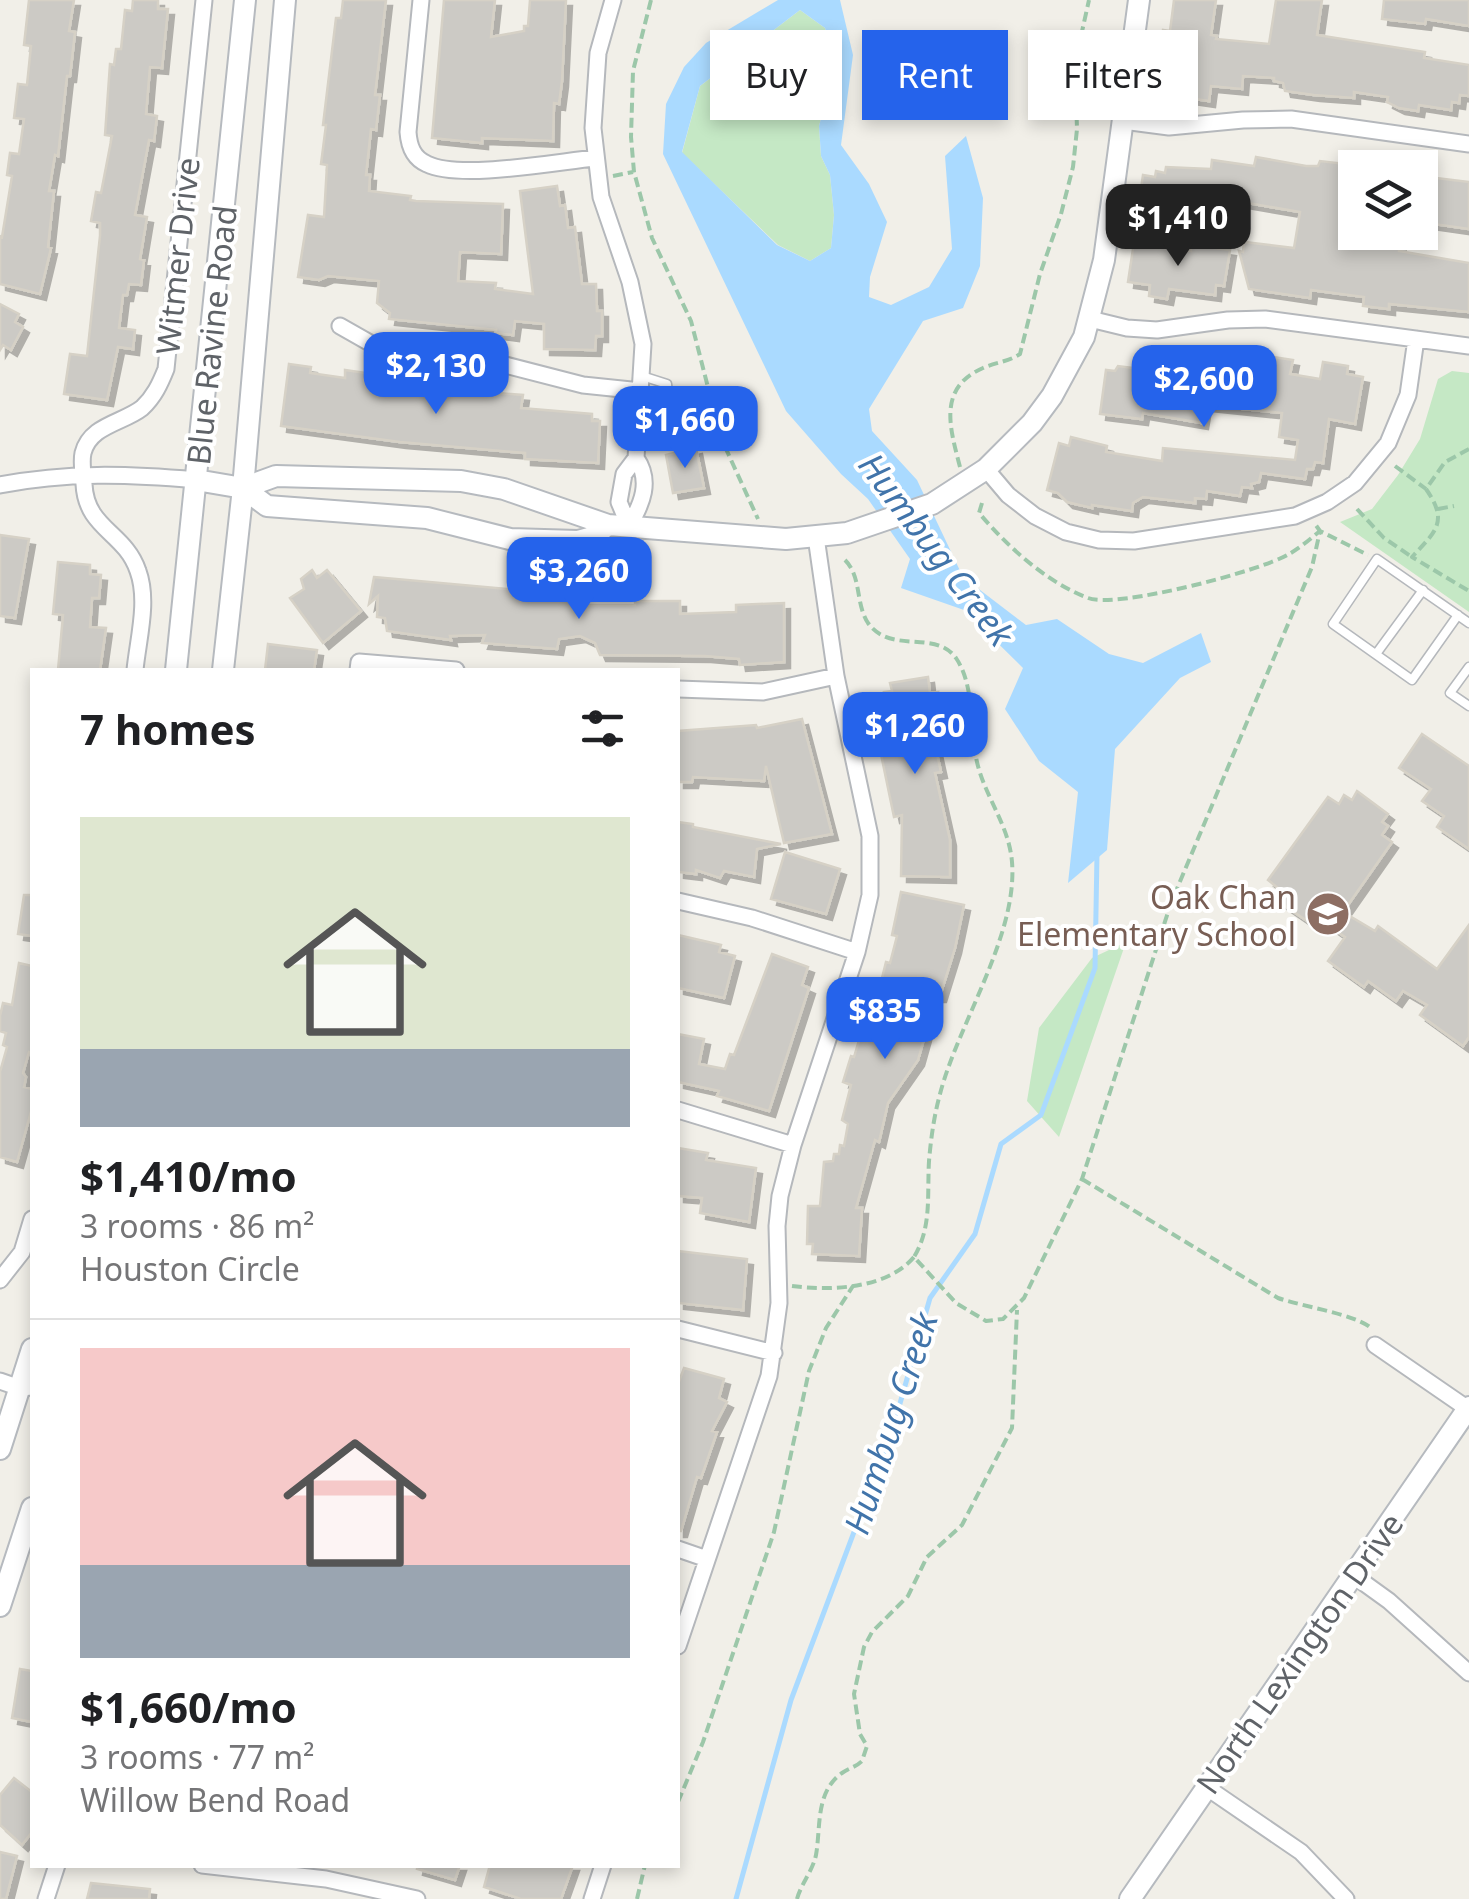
<!DOCTYPE html>
<meta charset="utf-8">
<style>
:root{--surface:#fff;--page:#f6f6f6;--text:#202124;--muted:#757577;--line:#e0e0e0;--accent:#2563eb}
body{margin:0;font-family:"Noto Sans",sans-serif;background:var(--page);color:var(--text);height:100vh;display:flex;flex-direction:column;font-size:38px;white-space:nowrap}
*{box-sizing:border-box;margin:0}
p{font-size:32px;color:var(--muted)}
.icon{flex:none;width:55px;height:55px;fill:none;stroke:currentColor;stroke-width:2;stroke-linecap:round;stroke-linejoin:round}
.map{position:relative;flex:1;overflow:hidden}
.sheet{position:absolute;left:30px;top:668px;width:650px;height:1200px;display:flex;flex-direction:column;background:var(--surface);border-radius:0px;box-shadow:0 5px 15px #0003}
.sheet>*{flex:none}
.hud{position:absolute;left:710px;top:30px;width:608px;height:90px;display:flex;gap:20px}
.controls{position:absolute;left:1338px;top:150px;display:grid;gap:20px}
.controls a{display:grid;place-items:center;width:100px;height:100px;border-radius:0px;background:var(--surface);box-shadow:0 5px 15px #0003;font-size:50px}
.price{position:absolute;translate:-50% -85px;padding:0 22px;border-radius:20px;background:var(--accent);color:#fff;font-size:32px;line-height:65px;filter:drop-shadow(0 2px 5px #0008)}
.price::after{content:'';position:absolute;left:50%;top:60px;width:30px;height:22px;margin-left:-15px;background:inherit;clip-path:polygon(0 0,100% 0,50% 100%)}
.price.selected{background:#222;color:#fff}
ul{padding:0;list-style:none}
li{display:grid;align-content:center;gap:20px;height:530px;padding:0 50px}
li+li{border-top:2px solid var(--line)}
li span{display:grid;place-items:center;height:310px;border-radius:0px;color:#555}
li>.icon{margin-inline-start:auto}
span .icon{width:180px;height:180px;fill:#fffc;stroke-width:1}
li b{font-size:42px}
h2{display:flex;justify-content:space-between;align-items:center;height:120px;padding:0 50px;font-size:42px}
.tag{padding:0 35px;border-radius:0px;background:var(--surface);box-shadow:0 5px 15px #0003;font-size:35px;line-height:90px}
.tag.selected{background:var(--accent);color:#fff}
.map>svg:first-child{display:block}
</style>
<div class="map">
<svg width="1469" height="1899" viewBox="0 0 1469 1899">
<defs>
<filter id="shadow"><feDropShadow dx="6" dy="6" stdDeviation="0" flood-color="#0004"/></filter>
</defs>
<rect width="100%" height="100%" fill="#f1efe8"/>
<!-- green -->
<path fill="#c5e8c5" d="M800 10 825 28 836 61 819 126 821 156 830 175 834 215 831 248 810 261 778 245 682 153 700 86Z
M1452 371 1469 373V612L1340 522 1372 509 1398 475 1420 439 1438 379Z
M1126 942 1059 1137 1027 1101 1039 1028 1092 958Z"/>
<!-- water -->
<path fill="#aadaff" fill-rule="evenodd" d="M778 0H840L853 55 841 145 869 184 887 222 870 277 869 297 891 305 929 287 952 249 945 156 966 136 983 198 980 266 963 308 923 321 869 409 872 431 917 480 963 577 1026 625 1057 619 1109 654 1143 663 1201 633 1211 662 1180 678 1115 749 1107 850 1068 883 1078 792 1039 761 1005 709 1023 668 964 610 901 588 910 559 868 499 841 474 786 411 663 154 666 104 684 67 706 43ZM800 10 825 28 836 61 819 126 821 156 830 175 834 215 831 248 810 261 777 245 682 152 700 86Z"/>
<g fill="none" stroke-linecap="round" stroke-linejoin="round">
<!-- stream -->
<path stroke="#aadaff" stroke-width="5" d="M736 1899 791 1700 893 1428 930 1298 975 1234 1001 1144 1041 1115 1095 968 1097 854"/>
</g>
<!-- building -->
<path fill="#cccac5" stroke="#d6d1c6" stroke-width="2.5" filter="url(#shadow)" d="M29 0H74L69 31 75 32 70 76H67L58 156 55 155 49 191H54L48 247 51 248 40 294 0 284V236L2 237 12 176 7 175 10 153 19 154 24 119 14 118 18 84 27 85 31 46 24 45Z
M133 0H158V9H168L162 68 150 67 146 114 157 116 154 141 149 140 135 215 147 217 140 259 144 260 141 285 129 284 127 295H123L119 328 135 330 133 349 118 347 107 400 64 394 70 354 87 356 100 236V223L91 221 96 192 101 193 112 136 105 135 110 64 114 65 116 49H121L125 10 132 11Z
M343 0H386L375 95H380L376 130 371 129 366 175H370L369 191 411 196 410 200 416 201 503 204 501 254 460 252 458 281 496 283 495 289 533 294 520 191 557 186 560 206 565 205 568 228 575 227 582 284H596L597 311H602V336H596L595 350 544 349V324L515 321 513 335 496 333V330L389 319 390 313 377 303 379 281 328 276 319 280 298 277 308 215 324 217 327 165 321 164 326 125H323L336 18H341Z
M444 0H495L491 37 524 31V26H528L530 0H566L562 81 559 104 554 103 553 141 482 138V143L432 138Z
M1174 0H1216L1211 35 1217 36 1216 39 1269 44 1276 0H1322L1317 35 1425 52 1424 58 1469 65V96L1460 95 1459 103 1452 102 1451 110 1419 105 1418 111 1399 108 1387 102 1388 97 1354 92V98L1314 95 1285 91 1283 83 1274 81V78L1243 76 1242 89 1211 86 1209 101 1181 97 1182 86 1156 83 1163 30 1170 31Z
M1384 0H1469V26L1426 19 1425 24 1382 19Z
M1256 157 1306 166H1318L1320 161 1355 165V232H1401L1399 251 1469 263V312L1389 304V309L1363 306 1364 297 1311 290 1310 298 1249 289 1239 251 1243 252 1244 242 1294 248 1300 212 1242 202 1241 208 1188 201 1186 211 1139 203 1143 175 1155 177 1156 171 1165 173 1166 167 1211 169 1212 160 1254 166Z
M1428 177 1469 182V229L1420 222V187L1426 188Z
M1134 242 1191 251V245L1230 250 1224 286 1216 285 1215 295 1169 289 1167 299 1149 296 1150 285 1128 282Z
M0 304 19 314 15 322 23 327 11 350 3 345 0 350Z
M1267 356 1293 360 1290 374 1320 379 1323 362 1348 366 1347 374 1363 377 1355 424 1329 419 1323 463 1315 462 1313 469H1307L1305 479 1261 473 1259 482 1251 484 1252 488 1242 487 1240 496 1207 491 1206 499 1195 498V503L1143 497 1133 503 1132 511 1092 505V508L1067 502 1058 493 1047 490 1059 443 1069 446 1071 437 1107 446 1106 452 1162 461 1163 448 1295 460 1298 440 1279 437 1282 413 1205 405 1202 423 1143 413 1142 419 1100 414 1106 370 1115 371 1118 366 1165 372 1167 362 1219 371 1221 357 1266 363Z
M289 364 311 367 310 373 345 378V370L366 373 365 381 434 384 433 388 523 395 521 408 592 414V421H600L598 463 525 459V453L400 442 281 426Z
M696 448 704 488 673 493 666 455Z
M0 535 29 539 15 618 0 616Z
M58 562 90 565V574L101 575 99 598H92L90 627 106 628 100 670H58L63 615 53 614Z
M312 570 317 578 327 570 361 611 323 643 290 598 304 589 301 579Z
M374 577 573 595V605H635V601H680V614L736 612V605L784 603V662L740 665 739 659 705 656 600 655 595 643 580 636 559 639 557 649 482 643 485 635 450 636 451 640 387 631 385 618 377 617 378 596 369 604Z
M268 644 317 650 314 670H265Z
M928 677 930 693 938 692 931 727 941 772 935 773 950 840V877L901 876 902 815 894 817 877 735 882 733 876 703 886 701 884 692 892 691 890 683Z
M802 719 832 834 784 843 766 766 764 781 693 777 692 782H678V731L756 725 757 728Z
M1422 734 1469 766V849L1437 827 1444 816 1422 801 1431 789 1399 768Z
M1357 791 1388 814 1382 822 1388 826 1382 835 1392 842 1343 912 1375 931 1378 926 1437 969 1469 925V1037L1463 1046 1420 1015 1427 1005 1403 991 1396 1001 1368 981 1364 987 1328 961 1345 937 1321 920 1316 927 1272 897 1278 888 1268 880 1328 797 1339 804 1344 795 1352 800Z
M678 822 693 824V827L781 844 757 849 754 877 724 871 720 878 696 870V874L678 872Z
M785 852 840 869 826 914 771 899Z
M901 892 964 905 955 948 940 996H936L918 1060 888 1103 879 1142 875 1140 856 1208H862L859 1256 812 1254 813 1244H807L808 1206H820L824 1162 833 1161 834 1154H839L840 1145 844 1146 848 1124 842 1120 851 1085 843 1082 851 1056 854 1057 868 1010 880 1014 888 983 881 982 886 962 890 963 897 936 892 935Z
M24 895H32V936L18 934Z
M678 935 721 945 719 952 735 956 724 998 678 988Z
M772 954 808 967 802 985 809 988 769 1111 717 1096 719 1091 678 1082V1034L704 1039 699 1064 725 1069 730 1054 734 1055Z
M19 963 32 966V1053L29 1052 23 1073 26 1077 24 1087 32 1089V1108L17 1162 0 1157V1072L7 1047 3 1045 6 1033 0 1031V1016L3 1003 12 1005Z
M678 1148 708 1153 706 1160 756 1168 749 1222 700 1213 702 1198 678 1196Z
M678 1251 747 1259 743 1310 678 1303Z
M684 1368 724 1379 719 1398 727 1402 712 1431 717 1432 701 1478 697 1477 681 1531H678V1384Z
M20 1669 32 1671V1722L12 1718Z
M14 1778 32 1792V1832L22 1845 0 1825V1795Z
M0 1852 17 1856 6 1899H0Z
M418 1865H460L455 1880 417 1869Z
M490 1865H573L561 1899H521L484 1887Z
M91 1883 150 1889 149 1899H87Z"/>
<g fill="none" stroke-linecap="round" stroke-linejoin="round">
<defs>
<path id="lane" d="M639 427 671 425 667 384 642 376
M1458 615 1412 680 1333 624 1377 559 1469 623
M1376 654 1423 590
M1469 667 1450 693 1469 706"/>
<path id="street" d="M421 0 408 132C409 146 413 158 427 164 460 180 555 162 595 158
M613 0 598 53 593 128 601 197 630 282 643 344 636 458 624 474 619 502 629 526
M1123 121 1169 127 1243 120 1291 119 1469 144
M1090 319 1127 328 1157 330 1228 320 1265 319 1469 346
M340 326 377 347 398 352 486 360 583 385 641 391
M986 469 1008 495 1035 516 1066 532 1099 540 1134 541 1295 516 1327 502 1355 483 1388 443 1408 395 1416 339
M0 485C67 472 128 474 196 480
M629 526C642 504 652 481 636 458
M135 670C138 639 149 601 138 571 125 532 86 529 84 484 83 474 81 462 83 453 90 425 123 423 142 408 154 397 160 384 166 369L204 0
M358 670 359 662 456 670
M678 689 763 692 836 676
M678 901 752 918 857 952
M678 1110 793 1145
M0 1280 22 1252 32 1219
M678 1329 774 1353
M1375 1345 1468 1409
M0 1381 20 1388 32 1387
M678 1549 707 1559
M1353 1575 1389 1601 1469 1673
M678 1646 769 1376 779 1303 777 1226 780 1196 793 1145 857 952 870 895V836L836 676 816 537
M1206 1787 1301 1852 1346 1899
M202 1865 326 1879 417 1899
M46 1899 57 1865
M592 1899 603 1865"/>
<path id="secondary" d="M196 480 243 488 267 506 427 518 510 539 578 541 593 537 608 525
M243 488 276 476 461 481 504 489 608 525 786 539 847 533 932 504 986 469 1032 423 1052 396 1084 337 1104 260 1139 0
M176 670 245 0
M223 670 243 488 285 0
M0 1449 32 1349
M0 1606 32 1508
M1130 1899 1469 1407"/>
</defs>
<!-- lane casing -->
<use href="#lane" stroke="#b5b8bc" stroke-width="11"/>
<!-- street casing -->
<use href="#street" stroke="#b5b8bc" stroke-width="19"/>
<!-- secondary casing -->
<use href="#secondary" stroke="#b6babf" stroke-width="24"/>
<!-- path -->
<path stroke="#9cc7a9" stroke-width="4" stroke-dasharray="10 5" stroke-linecap="butt" d="M651 0 633 71 631 137 634 172 652 238 691 321 721 438 758 519
M613 176 633 172
M1469 449 1445 462 1426 489C1449 522 1436 531 1412 557L1469 591
M1395 466 1426 489
M960 467C950 428 937 388 983 368 996 362 1008 362 1020 354L1040 274 1061 214 1073 167 1077 129 1075 63 1089 0
M982 503 979 513C1008 547 1046 582 1088 598 1117 609 1261 571 1289 554 1300 548 1310 539 1320 531L1368 555
M1357 509 1384 538 1412 557
M1438 509 1454 506
M845 560C862 577 855 603 868 623 891 655 935 629 956 658 975 686 970 730 977 762 985 797 1009 825 1012 862 1018 935 958 1024 940 1094 934 1116 931 1138 929 1161 927 1196 932 1227 914 1257L956 1303 986 1321 1003 1319 1024 1298 1082 1179 1171 903 1312 567 1320 531 1315 524
M1082 1179 1278 1298C1300 1306 1359 1315 1372 1329
M792 1286C831 1291 887 1289 914 1257
M678 1802 703 1742 774 1532 809 1371 826 1328 853 1286
M637 1899 645 1865
M797 1899C801 1884 813 1870 816 1855 821 1827 815 1792 842 1773 849 1768 856 1767 862 1761L867 1746 860 1734 854 1694 864 1647 872 1632 908 1596 927 1557 962 1525 1012 1428 1017 1310"/>
<!-- lane -->
<use href="#lane" stroke="#fff" stroke-width="8"/>
<!-- street -->
<use href="#street" stroke="#fff" stroke-width="15"/>
<!-- secondary -->
<use href="#secondary" stroke="#fff" stroke-width="20"/>
</g>
<!-- icons -->
<defs>
<symbol id="school-disc" viewBox="-11 -11 22 22"><circle r="9.5" fill="#8d6e63" stroke="#fff"/><path d="M0-5L7-2L0 1L-7-2ZM-4 1L0 2.5L4 1V4Q0 6-4 4Z" fill="#fff"/></symbol>
</defs>
<g fill-rule="evenodd">
<use href="#school-disc" x="1303" y="889" width="50" height="50"/>
</g>
<g text-anchor="middle" dominant-baseline="central" stroke-width="8" stroke-linejoin="round" paint-order="stroke">
<!-- street labels -->
<g font-size="32" fill="#5f6368" stroke="#fff">
<text transform="translate(177 256) rotate(-84)">Witmer Drive</text>
<text transform="translate(211 335) rotate(-84)">Blue Ravine Road</text>
<text transform="translate(1299 1653) rotate(-55)">North Lexington Drive</text>
</g>
<!-- education labels -->
<g font-size="32" fill="#785e54" stroke="#fff" text-anchor="end">
<text x="1296" y="896">Oak Chan<tspan x="1296" dy="37">Elementary School</tspan></text>
</g>
<!-- water labels -->
<g font-size="35" font-style="italic" fill="#4174aa" stroke="#fff">
<text transform="translate(937 549) rotate(53)">Humbug Creek</text>
<text transform="translate(890 1423) rotate(-72)">Humbug Creek</text>
</g>
</g>
</svg>
<div class="controls">
<a><svg class="icon" aria-label="layers" viewBox="0 0 24 24"><path d="M12 4l9 5-9 5-9-5zM3 14l9 5 9-5"/></svg></a>
</div>
<b class="price selected" style="left:1178px;top:269px">$1,410</b>
<b class="price" style="left:436px;top:417px">$2,130</b>
<b class="price" style="left:1204px;top:430px">$2,600</b>
<b class="price" style="left:685px;top:471px">$1,660</b>
<b class="price" style="left:579px;top:622px">$3,260</b>
<b class="price" style="left:915px;top:777px">$1,260</b>
<b class="price" style="left:885px;top:1062px">$835</b>
<div class="hud">
<a class="tag">Buy</a>
<a class="tag selected">Rent</a>
<a class="tag">Filters</a>
</div>
<section class="sheet">
<h2>7 homes<svg class="icon" aria-label="filters" viewBox="0 0 24 24"><path d="M4 7h16M4 17h16"/><circle cx="9" cy="7" r="2"/><circle cx="15" cy="17" r="2"/></svg></h2>
<ul>
<li><span style="background:linear-gradient(#dfe7d0 75%,#9aa5b1 0)"><svg class="icon" aria-label="home" viewBox="0 0 24 24"><path d="M3 11l9-7 9 7M6 9v11h12V9"/></svg></span><div><b>$1,410/mo</b><p>3 rooms · 86 m²</p><p>Houston Circle</p></div></li>
<li><span style="background:linear-gradient(#f6c9c9 70%,#9aa5b1 0)"><svg class="icon" aria-label="home" viewBox="0 0 24 24"><path d="M3 11l9-7 9 7M6 9v11h12V9"/></svg></span><div><b>$1,660/mo</b><p>3 rooms · 77 m²</p><p>Willow Bend Road</p></div></li>
</ul>
</section>
</div>
